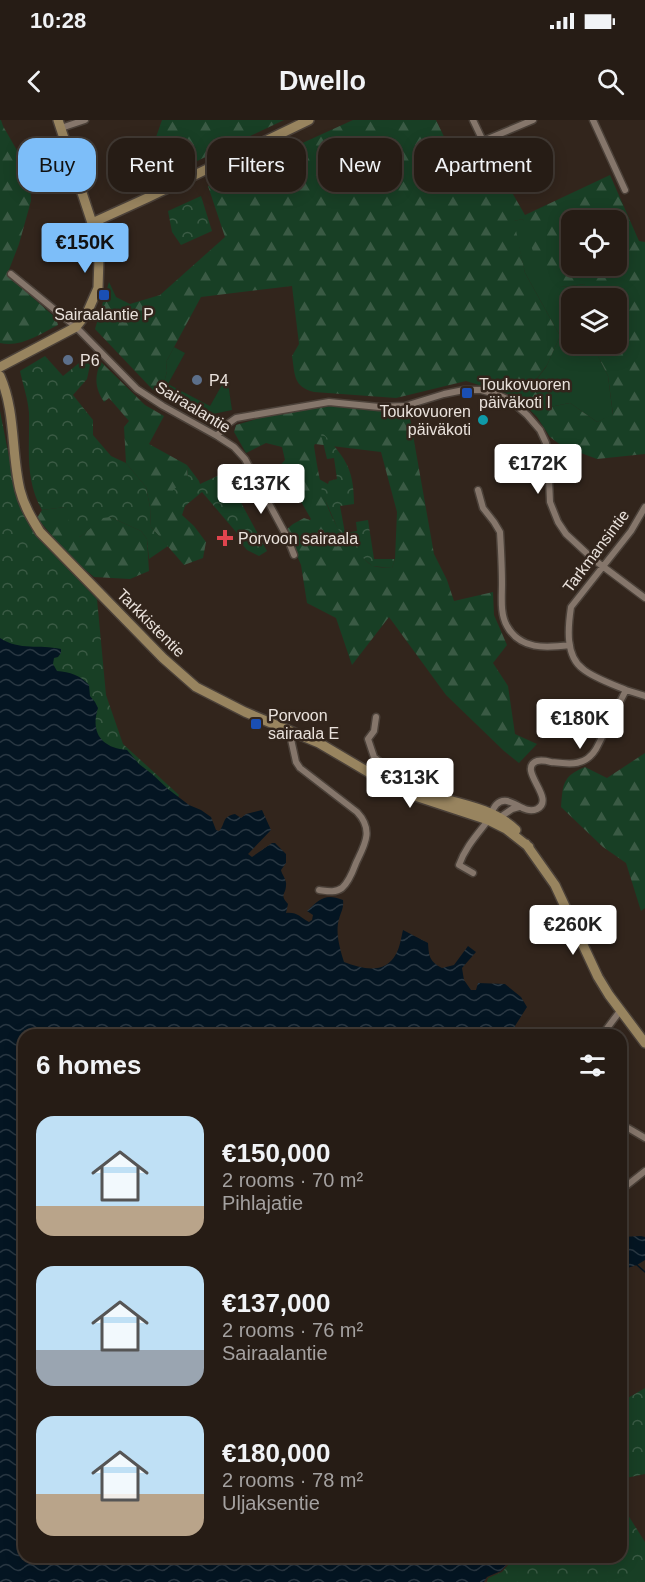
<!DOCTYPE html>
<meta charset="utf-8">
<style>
:root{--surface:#261c15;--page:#322922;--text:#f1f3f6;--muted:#a4a1a0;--line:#423a34;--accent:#7dbef9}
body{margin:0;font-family:Helvetica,sans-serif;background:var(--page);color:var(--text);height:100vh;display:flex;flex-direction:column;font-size:22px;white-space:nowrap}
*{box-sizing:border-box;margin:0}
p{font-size:20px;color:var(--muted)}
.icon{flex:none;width:33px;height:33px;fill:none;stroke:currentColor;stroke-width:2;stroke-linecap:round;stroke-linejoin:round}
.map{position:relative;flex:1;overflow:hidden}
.drawer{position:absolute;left:18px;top:909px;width:609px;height:534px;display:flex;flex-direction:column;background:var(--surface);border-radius:18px;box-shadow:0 3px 15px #0003,0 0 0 2px var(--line)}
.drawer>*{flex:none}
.guide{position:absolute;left:18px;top:18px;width:609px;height:54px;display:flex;gap:12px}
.buttons{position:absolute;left:561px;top:90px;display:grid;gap:12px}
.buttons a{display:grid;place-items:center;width:66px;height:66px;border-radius:12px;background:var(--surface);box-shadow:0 3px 15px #0003,0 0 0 2px var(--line);font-size:30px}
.price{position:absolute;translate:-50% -51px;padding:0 14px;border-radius:6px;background:#fff;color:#222;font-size:20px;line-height:39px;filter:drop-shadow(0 2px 3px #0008)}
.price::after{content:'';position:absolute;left:50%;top:36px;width:18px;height:14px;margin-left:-9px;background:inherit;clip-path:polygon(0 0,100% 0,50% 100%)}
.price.current{background:var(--accent);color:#111}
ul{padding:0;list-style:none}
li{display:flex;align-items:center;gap:18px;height:150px;padding:0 18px}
li span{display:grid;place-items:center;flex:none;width:168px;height:120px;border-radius:18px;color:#555}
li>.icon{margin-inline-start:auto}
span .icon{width:72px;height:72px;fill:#fffc;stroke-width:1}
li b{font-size:26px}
h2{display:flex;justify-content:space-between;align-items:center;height:72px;padding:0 18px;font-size:26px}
.tag{padding:0 21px;border-radius:18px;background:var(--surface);box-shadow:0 3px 15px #0003,0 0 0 2px var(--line);font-size:21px;line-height:54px}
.tag.current{background:var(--accent);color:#111}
.status{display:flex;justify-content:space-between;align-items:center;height:42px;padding:0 30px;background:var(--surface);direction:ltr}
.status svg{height:16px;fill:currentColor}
header{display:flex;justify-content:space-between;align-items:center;height:78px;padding:0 18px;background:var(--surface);font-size:27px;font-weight:700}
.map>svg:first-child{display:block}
</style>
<div class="status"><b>10:28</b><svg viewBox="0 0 49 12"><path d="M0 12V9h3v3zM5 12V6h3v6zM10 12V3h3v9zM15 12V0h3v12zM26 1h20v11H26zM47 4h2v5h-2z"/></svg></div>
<header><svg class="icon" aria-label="back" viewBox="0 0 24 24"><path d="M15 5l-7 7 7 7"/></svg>Dwello<svg class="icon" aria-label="search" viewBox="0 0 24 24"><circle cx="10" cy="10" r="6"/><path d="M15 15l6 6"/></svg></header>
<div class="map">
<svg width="645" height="1462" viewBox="0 0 645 1462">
<defs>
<pattern id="forest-firs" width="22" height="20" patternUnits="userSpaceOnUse" patternTransform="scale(1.5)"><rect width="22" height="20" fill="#183f25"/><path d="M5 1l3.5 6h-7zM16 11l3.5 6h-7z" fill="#3a5a44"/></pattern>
<pattern id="park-crowns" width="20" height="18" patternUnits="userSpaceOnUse" patternTransform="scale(1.5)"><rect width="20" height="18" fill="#183f25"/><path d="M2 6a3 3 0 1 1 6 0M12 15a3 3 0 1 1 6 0" fill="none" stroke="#3a5a44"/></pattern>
<pattern id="water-waves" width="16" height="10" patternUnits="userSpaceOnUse" patternTransform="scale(1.5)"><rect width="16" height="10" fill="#041522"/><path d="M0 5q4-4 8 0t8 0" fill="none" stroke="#293742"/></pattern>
</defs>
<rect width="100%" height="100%" fill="#32251c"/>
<!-- grass -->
<path fill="#183f25" d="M523 99 561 167 586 164 592 178H572V224H608L596 232 608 256 613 295 597 302 570 283 545 288 532 265 546 247 560 216 525 153 513 101Z
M174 227 185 233 168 264 210 286 227 256 232 290 213 294 196 291 161 274 167 251 166 242Z"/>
<!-- forest -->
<path fill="url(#forest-firs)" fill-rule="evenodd" d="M0 0H1L3 6 30 53 31 81 19 124 7 155 56 198 58 205C40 214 20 228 0 223Z
M162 0H284L161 58 155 36V20Z
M353 0H436L462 54 494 41 525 95 610 55 639 121 645 122V334L597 339 562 326 550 317 537 297 517 277 466 261 396 278 314 272C293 267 295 254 292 236L299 224 292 166 201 177 166 242 167 251 161 274 153 270 95 209 109 162 116 177 130 184 160 175 225 117 208 66ZM523 99 538 148 561 167 585 164 592 178H616V224H608L596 232 608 256 613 294 597 302 570 283 545 288 532 265 547 245 560 216 525 153 514 101ZM572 100H616V146H572Z
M101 242 145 285 164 296 149 324 187 345 188 358 182 395 194 406 206 422 203 438 184 445 151 407 150 387 146 367 126 343 124 307 129 301 109 278 104 282C95 268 94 257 101 242Z
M333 285 401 293 407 295 410 298 434 434 447 460 454 481 493 472 494 495 507 525 493 543 508 566 515 614 537 624 519 643 504 631 446 575 389 497 352 545 336 498 307 483 301 445 286 410 293 404 304 398 310 400 311 399 291 364 283 368 275 351 285 340 282 327 266 323 246 333 234 312 236 305 274 294ZM315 324 381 332 397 392 395 439 392 448C386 447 378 448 373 446 368 444 363 437 359 433 327 405 320 366 314 326Z
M65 387 80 417 103 397H110L141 411 147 419 149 451 130 459 94 457 71 438 37 398 42 390Z
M645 633V788L641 791 626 743 603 727 561 687C563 665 562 656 585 647L607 658Z"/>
<!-- park -->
<path fill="url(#park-crowns)" d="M201 76 212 111 181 125 172 112 168 91Z
M45 236 63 256 84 239 90 245 87 259 73 275 93 300V315L111 336 126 343 146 367 150 387 151 407 168 426 149 439 147 419 141 411 110 397 103 398 80 417 70 405 65 387 42 390C24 358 30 328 29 293 28 279 23 265 20 251Z
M0 291 18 383 37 417 97 479 106 575 123 624 179 675 59 915H24L0 1033Z
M320 310C344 337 354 346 354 384L340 386 345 413 357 411 356 402 368 400 374 439H395L392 448 372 446 348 424 337 407 323 375 319 359 328 364 329 361 337 359 334 338 327 339Z
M187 345 199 361 200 364 241 345 251 360 253 368 238 377 267 431 259 436 247 430 242 424 236 412 202 372 185 386 182 395 174 386 173 370 188 358Z
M645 1268V1354L621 1359V1282Z
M621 1384 645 1422V1462H487L488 1458 502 1452 515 1437H621Z"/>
<!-- water -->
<path fill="url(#water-waves)" d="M0 518C20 531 39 524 61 529V533L58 537 54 538 53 544 57 551C70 552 80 555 89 565L90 576 95 582 98 588C90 613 102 628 127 630L139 644 152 654 168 669 189 685 201 690 211 697 216 710 219 711C226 704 221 697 235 694L241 698 246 694 262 690 271 710 248 734 252 737 272 723H275L286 734V743L281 750C282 755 287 760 286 765 286 775 279 774 288 784L286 793C298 792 299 797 309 802L312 800 313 795 307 791C320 779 325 773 343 780 344 788 341 792 339 799 335 813 340 829 344 842 363 849 385 855 396 834 400 827 401 818 403 810L428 823C429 836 429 841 442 848L454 845 468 826 476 832 462 848 464 860 471 870H476L478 863 505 864 521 877 527 887 515 906 517 915H24V1437H513L501 1451 487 1457 484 1462H0Z
M641 1116 645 1117V1140L637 1145 621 1150V1117Z"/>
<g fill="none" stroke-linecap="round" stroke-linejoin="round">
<!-- stream -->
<path stroke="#041522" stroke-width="1.5" d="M637 1145 645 1152"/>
<defs>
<path id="street" d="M473 0 483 21 533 0
M593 0 625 70
M61 8 85 0
M11 154 76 207 137 269 163 286 217 316 234 327 245 339 287 417 294 435
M217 316 226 305 236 298 329 282 379 287 405 286 444 274 464 270H481L496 274 511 281 527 295 540 310 546 323 548 336 550 382 558 402 566 414 593 439 645 478
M478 370 483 388 494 402 500 412C501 429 502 446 502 464 502 477 500 494 507 506 520 530 546 528 570 525
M626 570C614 565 592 557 583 549 565 536 568 507 571 487L631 411 645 387
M376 597 374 611 368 619 374 637 397 656V660L393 666
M289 610 296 642 300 648 357 692C374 710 365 724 356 743 353 751 349 762 342 768 335 773 327 771 319 770
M499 698 512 689 519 687
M473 753 459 745C465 728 476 716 486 703 492 696 493 679 507 681 517 683 526 694 537 689 557 679 516 649 537 641 542 640 547 641 551 642 569 644 585 647 596 629L626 570 645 576
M602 915 620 891
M628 1008 645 1018
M621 1070 645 1051"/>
<path id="secondary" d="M92 103 147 78 309 0
M0 247 76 207 87 193 98 168 99 138 92 103 58 0
M0 256C16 292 11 333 20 370 24 386 32 399 40 412L163 538 196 567 245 592 319 623 380 659 409 674 488 700 506 709 529 727
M436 677C463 684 496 690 516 710
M526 724 555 765 598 857 609 875 645 923"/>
</defs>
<!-- street casing -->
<use href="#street" stroke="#4b4139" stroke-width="9"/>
<!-- secondary casing -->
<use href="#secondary" stroke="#4b4139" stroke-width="12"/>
<!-- street -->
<use href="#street" stroke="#85766b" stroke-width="6"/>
<!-- secondary -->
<use href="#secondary" stroke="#98845f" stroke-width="9"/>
</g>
<!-- markers -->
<g fill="#1a4fb4" stroke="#32251c" stroke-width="2">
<rect x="98" y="169" width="12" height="12" rx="3"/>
<rect x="461" y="267" width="12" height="12" rx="3"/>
<rect x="250" y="598" width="12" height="12" rx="3"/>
</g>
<g fill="#5c6f8a" stroke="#32251c" stroke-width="2">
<circle cx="68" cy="240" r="6"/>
<circle cx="197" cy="260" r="6"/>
</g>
<circle fill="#0f9aa8" stroke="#32251c" stroke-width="2" cx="483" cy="300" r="6"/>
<path fill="#e0444e" stroke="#32251c" stroke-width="2" d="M222 409h6v6h6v6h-6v6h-6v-6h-6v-6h6z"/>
<g text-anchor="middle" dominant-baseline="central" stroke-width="5" stroke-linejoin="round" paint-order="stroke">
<!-- poi labels -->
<g font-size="16" fill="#eae2dc" stroke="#32251c" text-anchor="start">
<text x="104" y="194" text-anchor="middle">Sairaalantie P</text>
<text x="80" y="240">P6</text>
<text x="209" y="260">P4</text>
<text x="479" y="264">Toukovuoren<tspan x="479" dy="18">päiväkoti I</tspan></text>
<text x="471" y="291" text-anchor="end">Toukovuoren<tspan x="471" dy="18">päiväkoti</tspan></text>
<text x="238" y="418">Porvoon sairaala</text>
<text x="268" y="595">Porvoon<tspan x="268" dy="18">sairaala E</tspan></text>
</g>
<!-- street labels -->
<g font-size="16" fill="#eae2dc" stroke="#32251c">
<text transform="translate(193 287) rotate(31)">Sairaalantie</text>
<text transform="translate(596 431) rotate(-53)">Tarkmansintie</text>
<text transform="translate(151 503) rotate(45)">Tarkkistentie</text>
</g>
</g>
</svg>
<div class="buttons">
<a><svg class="icon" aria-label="locate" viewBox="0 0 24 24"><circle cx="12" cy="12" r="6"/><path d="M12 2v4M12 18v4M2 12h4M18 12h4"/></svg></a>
<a><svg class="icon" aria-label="layers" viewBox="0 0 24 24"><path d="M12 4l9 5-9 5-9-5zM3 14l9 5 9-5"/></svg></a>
</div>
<b class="price current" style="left:85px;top:154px">€150K</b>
<b class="price" style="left:538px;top:375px">€172K</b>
<b class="price" style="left:261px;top:395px">€137K</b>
<b class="price" style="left:580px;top:630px">€180K</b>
<b class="price" style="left:410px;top:689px">€313K</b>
<b class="price" style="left:573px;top:836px">€260K</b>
<div class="guide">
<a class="tag current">Buy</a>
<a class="tag">Rent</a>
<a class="tag">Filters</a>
<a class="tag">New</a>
<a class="tag">Apartment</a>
</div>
<section class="drawer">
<h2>6 homes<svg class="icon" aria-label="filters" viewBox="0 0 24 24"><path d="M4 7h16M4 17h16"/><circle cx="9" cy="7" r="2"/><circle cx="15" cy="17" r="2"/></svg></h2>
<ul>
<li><span style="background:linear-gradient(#bfe0f5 75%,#b9a48a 0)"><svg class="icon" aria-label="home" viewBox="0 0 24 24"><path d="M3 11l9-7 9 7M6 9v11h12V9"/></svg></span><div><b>€150,000</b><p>2 rooms · 70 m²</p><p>Pihlajatie</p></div></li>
<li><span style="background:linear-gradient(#bfe0f5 70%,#9aa5b1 0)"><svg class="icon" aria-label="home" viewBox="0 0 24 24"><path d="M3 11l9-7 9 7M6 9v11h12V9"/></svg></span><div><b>€137,000</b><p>2 rooms · 76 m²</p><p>Sairaalantie</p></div></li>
<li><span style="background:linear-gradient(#bfe0f5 65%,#b9a48a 0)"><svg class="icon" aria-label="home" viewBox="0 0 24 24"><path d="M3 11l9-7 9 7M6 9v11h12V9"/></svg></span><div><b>€180,000</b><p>2 rooms · 78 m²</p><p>Uljaksentie</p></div></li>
</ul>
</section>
</div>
